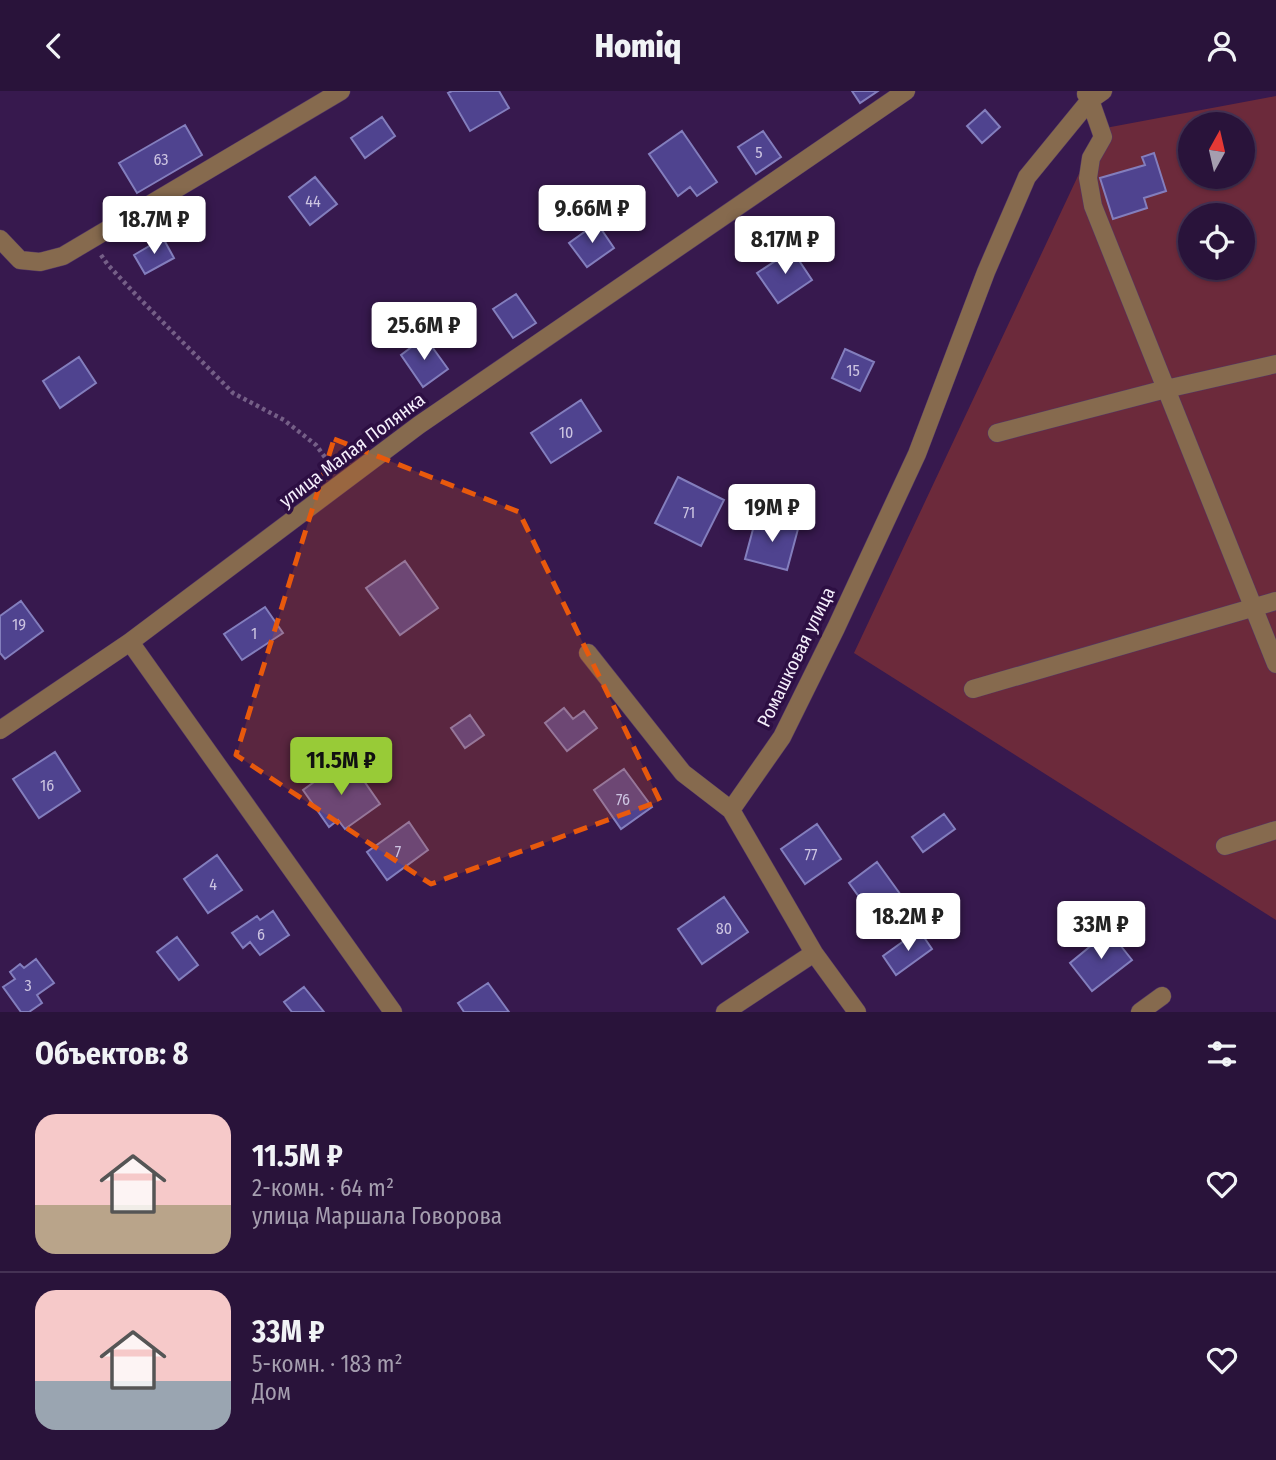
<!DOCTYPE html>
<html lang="ru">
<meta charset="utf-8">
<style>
:root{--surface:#29133a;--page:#311c42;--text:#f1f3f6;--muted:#a59eaf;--line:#453254;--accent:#98cb37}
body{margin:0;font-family:"Fira Sans Condensed",sans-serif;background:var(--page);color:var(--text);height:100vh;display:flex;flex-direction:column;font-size:26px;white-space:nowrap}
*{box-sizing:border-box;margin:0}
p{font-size:23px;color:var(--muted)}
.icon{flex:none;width:38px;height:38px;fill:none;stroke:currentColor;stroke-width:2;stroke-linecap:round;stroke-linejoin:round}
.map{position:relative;height:921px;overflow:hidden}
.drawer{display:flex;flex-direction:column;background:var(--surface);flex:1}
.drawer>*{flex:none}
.needle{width:46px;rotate:8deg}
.controls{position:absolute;left:1178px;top:21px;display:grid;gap:14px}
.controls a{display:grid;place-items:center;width:77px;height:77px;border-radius:50%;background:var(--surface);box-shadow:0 2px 5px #0004,0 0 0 2px var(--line);font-size:35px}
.price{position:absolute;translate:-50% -60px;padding:0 16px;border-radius:7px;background:#fff;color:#222;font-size:23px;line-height:46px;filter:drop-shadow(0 2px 4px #0008)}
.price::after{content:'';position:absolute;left:50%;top:42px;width:21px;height:16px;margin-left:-10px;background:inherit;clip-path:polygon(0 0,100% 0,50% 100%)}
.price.selected{background:var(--accent);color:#111}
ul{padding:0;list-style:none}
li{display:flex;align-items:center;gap:21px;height:175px;padding:0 35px}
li+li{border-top:2px solid var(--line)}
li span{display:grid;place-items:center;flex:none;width:196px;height:140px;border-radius:21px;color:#555}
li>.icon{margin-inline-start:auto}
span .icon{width:84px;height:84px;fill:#fffc;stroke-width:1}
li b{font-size:30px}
h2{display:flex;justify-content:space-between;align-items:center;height:84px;padding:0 35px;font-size:30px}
header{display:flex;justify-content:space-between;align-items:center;height:91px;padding:0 35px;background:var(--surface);font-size:32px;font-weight:800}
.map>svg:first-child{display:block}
</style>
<header><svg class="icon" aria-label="back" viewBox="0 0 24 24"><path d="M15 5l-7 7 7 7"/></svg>Homiq<svg class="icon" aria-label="person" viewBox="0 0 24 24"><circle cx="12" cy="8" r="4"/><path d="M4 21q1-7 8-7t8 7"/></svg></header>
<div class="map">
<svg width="1276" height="921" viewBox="0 0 1276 921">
<rect width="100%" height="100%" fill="#37194e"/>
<!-- green -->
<path fill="#6c2a3b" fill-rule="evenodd" d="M1276 5V829L854 562 1100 38ZM1190 33H1242V86H1190ZM1190 124H1242V177H1190Z"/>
<!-- building -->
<path fill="#4f438f" stroke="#837ebd" stroke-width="2" d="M452 0H499L509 17 470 40 448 2Z
M852 0H878L860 12Z
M985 19 1000 36 982 52 967 35Z
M382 26 395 45 365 67 351 47Z
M185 34 202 64 137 102 119 72Z
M682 40 717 91 697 105 690 96 678 105 649 63Z
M763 40 781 66 756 83 738 56Z
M1154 62 1166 100 1144 107 1147 117 1113 128 1100 87 1145 74 1142 66Z
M315 86 337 113 310 134 289 106Z
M597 132 614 157 587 176 569 152Z
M163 147 174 167 145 183 134 164Z
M792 159 812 189 778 212 757 182Z
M516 203 536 232 513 247 493 218Z
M425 246 448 278 423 296 401 264Z
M845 258 874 271 860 300 832 287Z
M79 266 96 292 60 317 43 290Z
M581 309 601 340 551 372 531 342Z
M678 386 724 409 701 455 655 432Z
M756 427 798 438 787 479 745 468Z
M405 470 438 517 400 544 366 497Z
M21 510 43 540 5 568 0 562V525Z
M265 516 283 542 242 569 224 543Z
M564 617 573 628 584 620 597 637 567 660 545 632Z
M470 624 484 644 465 657 451 637Z
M55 661 80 700 39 727 13 688Z
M342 671 351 684 357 680 380 713 345 738 338 729 329 736 303 699Z
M624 678 652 716 621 738 594 699Z
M944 723 955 738 923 761 912 746Z
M409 731 428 759 387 789 367 761Z
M817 733 841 768 805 793 781 758Z
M217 764 242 799 208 822 184 788Z
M877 771 903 807 875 828 849 792Z
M724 806 748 841 702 873 678 838Z
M273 820 289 844 260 864 250 851 243 857 232 842 257 825 260 829Z
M919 839 932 858 896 884 883 865Z
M1109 840 1132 869 1092 900 1070 872Z
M177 846 198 874 179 889 157 861Z
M36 868 54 892 37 904 42 912 29 921H21L3 896 15 888 10 881 20 873 24 877Z
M488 892 509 921H464L458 912Z
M304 896 324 921H292L284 911Z"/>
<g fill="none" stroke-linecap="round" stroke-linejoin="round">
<defs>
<path id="minor" d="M1086 3 1090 9 1103 46 1091 67 1088 87 1093 115 1276 573
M0 148 20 169 40 171 63 165 341 0
M997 342 1166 298 1276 273
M130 551 393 921
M588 562 683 682 731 719
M973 598 1276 510
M0 639 130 551 419 334 906 0
M1225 755 1276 739
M725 921 814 862
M857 921 814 862 731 719 782 646 836 537 917 363 986 181 1027 86 1090 9 1103 0
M1140 921 1162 905"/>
</defs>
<!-- minor casing -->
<use href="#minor" stroke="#523766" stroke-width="19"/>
<!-- path -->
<path stroke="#755f87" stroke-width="4.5" stroke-dasharray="3.5 3.5" stroke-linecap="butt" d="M101 164 108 174 140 208 233 302 284 329 316 354 332 376"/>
<!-- minor -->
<use href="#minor" stroke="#866a4e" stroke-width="18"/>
</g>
<!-- marked area -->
<path fill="#e8590c" fill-opacity="0.2" stroke="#e8590c" stroke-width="5" stroke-dasharray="14 9" stroke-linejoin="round" d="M334 348 519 421 660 710 431 793 236 664Z"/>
<g text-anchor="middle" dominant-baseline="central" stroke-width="7" stroke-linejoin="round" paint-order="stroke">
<!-- number labels -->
<g font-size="16" fill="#ccc4e1">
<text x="759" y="61">5</text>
<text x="161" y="68">63</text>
<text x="313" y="110">44</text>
<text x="853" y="279">15</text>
<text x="566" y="341">10</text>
<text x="689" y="421">71</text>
<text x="19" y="533">19</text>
<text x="254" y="542">1</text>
<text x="47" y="694">16</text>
<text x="623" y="708">76</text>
<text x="398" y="760">7</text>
<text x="811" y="763">77</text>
<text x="213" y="793">4</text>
<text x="724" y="837">80</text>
<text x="261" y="843">6</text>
<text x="28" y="894">3</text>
</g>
<!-- street labels -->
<g font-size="19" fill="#f5effc" stroke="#2d0f43">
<text transform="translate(352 359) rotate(-37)">улица Малая Полянка</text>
<text transform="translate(796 566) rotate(-64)">Ромашковая улица</text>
</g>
</g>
</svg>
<div class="controls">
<a><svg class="needle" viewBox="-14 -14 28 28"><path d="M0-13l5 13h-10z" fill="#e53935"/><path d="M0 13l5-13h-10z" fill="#a59eaf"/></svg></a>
<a><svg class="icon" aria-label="locate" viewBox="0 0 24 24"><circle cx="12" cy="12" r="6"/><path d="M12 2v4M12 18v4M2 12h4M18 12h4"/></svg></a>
</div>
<b class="price" style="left:592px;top:154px">9.66M ₽</b>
<b class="price" style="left:154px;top:165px">18.7M ₽</b>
<b class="price" style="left:785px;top:185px">8.17M ₽</b>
<b class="price" style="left:424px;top:271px">25.6M ₽</b>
<b class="price" style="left:772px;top:453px">19M ₽</b>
<b class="price selected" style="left:341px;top:706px">11.5M ₽</b>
<b class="price" style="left:908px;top:862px">18.2M ₽</b>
<b class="price" style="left:1101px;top:870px">33M ₽</b>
</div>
<section class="drawer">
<h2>Объектов: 8<svg class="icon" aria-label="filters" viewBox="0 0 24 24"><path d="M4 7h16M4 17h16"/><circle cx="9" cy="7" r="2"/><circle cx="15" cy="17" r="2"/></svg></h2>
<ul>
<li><span style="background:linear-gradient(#f6c9c9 65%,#b9a48a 0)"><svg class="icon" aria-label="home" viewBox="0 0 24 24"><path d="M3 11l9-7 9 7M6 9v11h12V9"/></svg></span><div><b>11.5M ₽</b><p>2-комн. · 64 m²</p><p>улица Маршала Говорова</p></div><svg class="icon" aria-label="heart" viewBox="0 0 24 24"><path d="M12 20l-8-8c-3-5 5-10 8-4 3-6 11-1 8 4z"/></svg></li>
<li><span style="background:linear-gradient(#f6c9c9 65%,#9aa5b1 0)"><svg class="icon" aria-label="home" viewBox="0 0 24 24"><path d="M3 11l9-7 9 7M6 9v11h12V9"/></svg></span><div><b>33M ₽</b><p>5-комн. · 183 m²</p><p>Дом</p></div><svg class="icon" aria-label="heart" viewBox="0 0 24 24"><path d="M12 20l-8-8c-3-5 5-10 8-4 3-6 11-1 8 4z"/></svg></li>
</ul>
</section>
